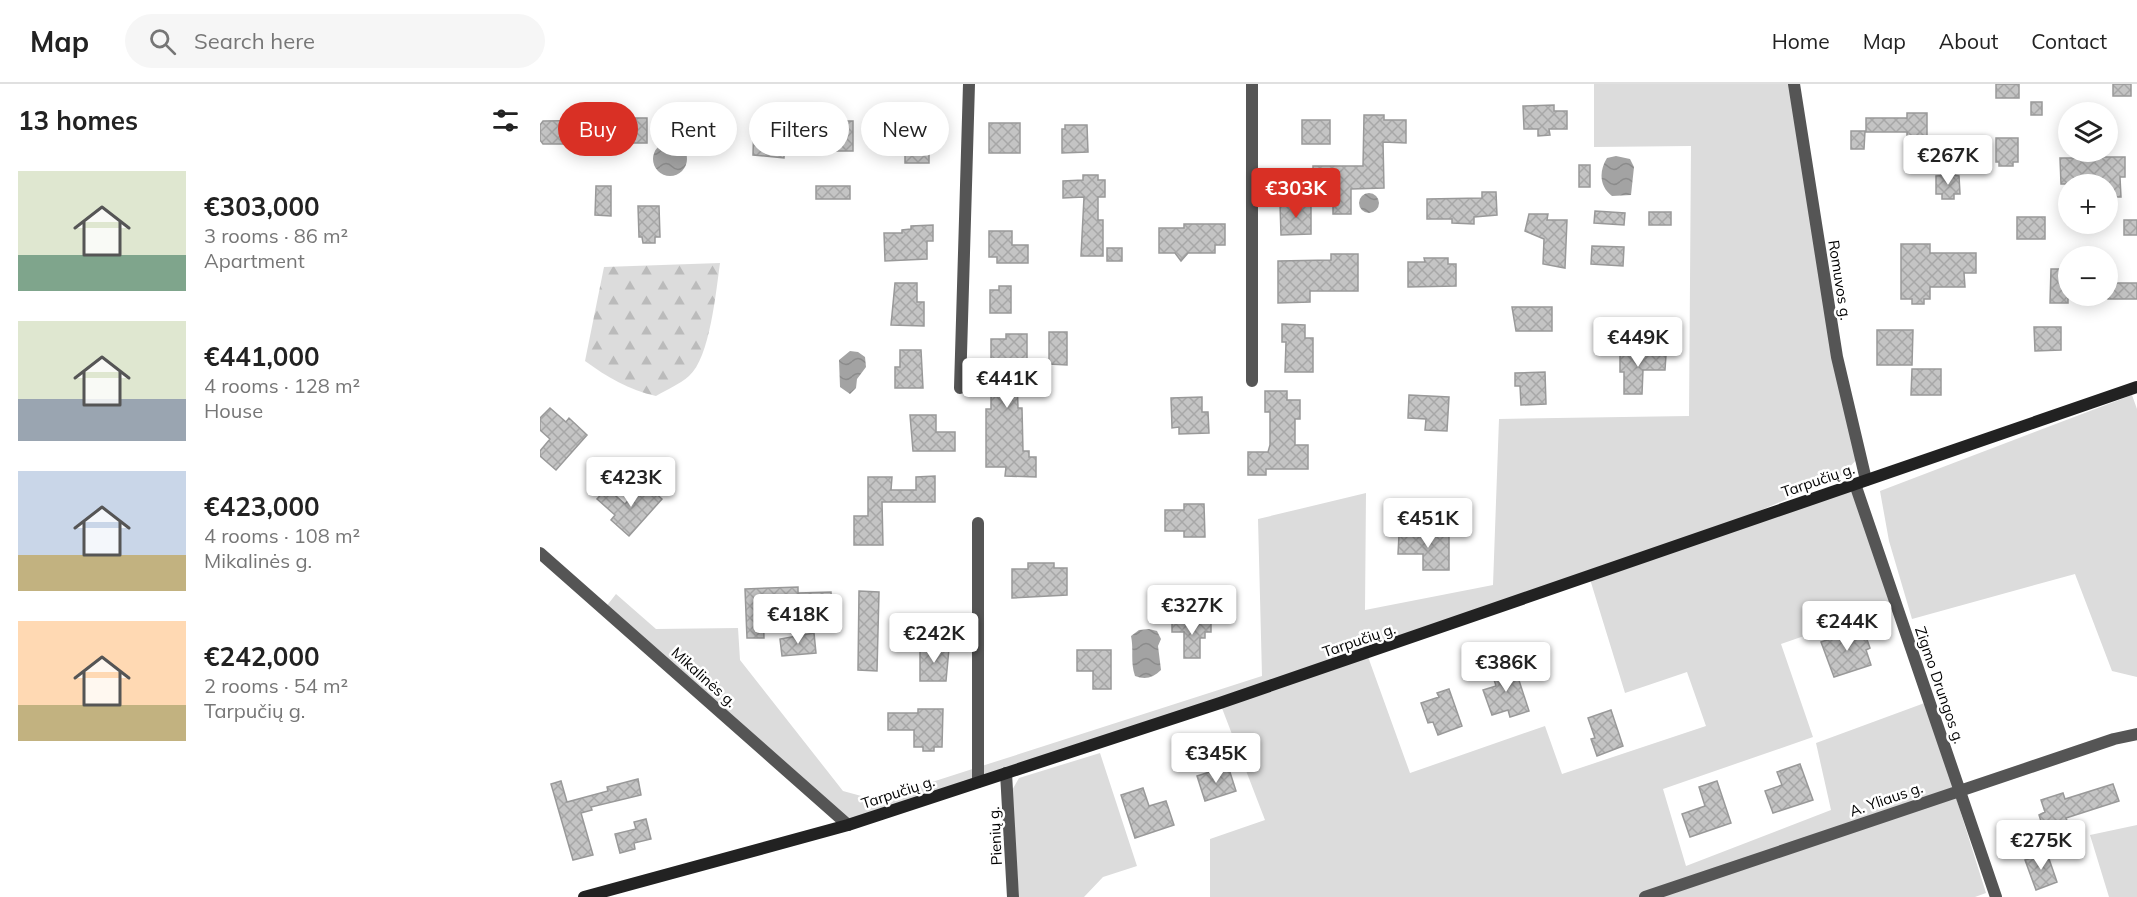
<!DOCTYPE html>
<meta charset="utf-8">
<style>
:root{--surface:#fff;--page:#f6f6f6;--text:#222;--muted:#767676;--line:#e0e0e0;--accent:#d93025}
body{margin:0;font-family:Mulish,sans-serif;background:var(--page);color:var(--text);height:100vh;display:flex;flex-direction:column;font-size:22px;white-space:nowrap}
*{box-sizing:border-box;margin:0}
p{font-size:20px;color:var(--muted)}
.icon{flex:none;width:33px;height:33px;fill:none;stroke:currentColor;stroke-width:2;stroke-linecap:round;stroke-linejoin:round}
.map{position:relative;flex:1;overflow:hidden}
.details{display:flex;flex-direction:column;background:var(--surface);width:540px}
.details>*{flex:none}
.hud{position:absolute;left:18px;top:18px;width:570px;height:54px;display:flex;gap:12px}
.controls{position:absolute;left:1518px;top:18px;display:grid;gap:12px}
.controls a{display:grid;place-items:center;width:60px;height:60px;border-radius:50%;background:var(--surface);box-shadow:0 3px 15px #0003;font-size:30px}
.price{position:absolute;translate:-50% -51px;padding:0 14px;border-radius:6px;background:#fff;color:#222;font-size:20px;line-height:39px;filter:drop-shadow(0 2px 3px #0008)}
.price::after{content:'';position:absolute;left:50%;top:36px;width:18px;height:14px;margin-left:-9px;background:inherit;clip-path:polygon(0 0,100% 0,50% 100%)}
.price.selected{background:var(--accent);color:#fff}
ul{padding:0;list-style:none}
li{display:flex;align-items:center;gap:18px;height:150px;padding:0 18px}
li span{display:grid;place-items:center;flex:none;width:168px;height:120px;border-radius:0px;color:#555}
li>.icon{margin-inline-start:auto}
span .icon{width:72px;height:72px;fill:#fffc;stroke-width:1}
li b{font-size:26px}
h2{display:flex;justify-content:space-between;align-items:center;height:72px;padding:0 18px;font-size:26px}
.pill{padding:0 21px;border-radius:27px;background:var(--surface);box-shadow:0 3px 15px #0003;font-size:21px;line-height:54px}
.pill.selected{background:var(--accent);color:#fff}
header{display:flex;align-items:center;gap:36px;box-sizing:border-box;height:84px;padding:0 30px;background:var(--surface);border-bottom:2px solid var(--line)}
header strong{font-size:28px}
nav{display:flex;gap:33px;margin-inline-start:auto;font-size:21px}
.search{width:420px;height:54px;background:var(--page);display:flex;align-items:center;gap:15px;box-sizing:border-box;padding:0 21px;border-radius:33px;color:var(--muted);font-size:22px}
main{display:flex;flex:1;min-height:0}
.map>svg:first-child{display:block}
</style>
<header>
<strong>Map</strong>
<div class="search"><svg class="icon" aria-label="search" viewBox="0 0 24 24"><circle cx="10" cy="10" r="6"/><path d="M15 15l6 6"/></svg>Search here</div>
<nav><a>Home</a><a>Map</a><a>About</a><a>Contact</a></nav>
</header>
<main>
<section class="details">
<h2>13 homes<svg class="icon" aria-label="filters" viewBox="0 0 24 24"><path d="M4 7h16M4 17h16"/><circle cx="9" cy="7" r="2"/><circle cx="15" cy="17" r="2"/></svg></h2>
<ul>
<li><span style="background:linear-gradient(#dfe7d0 70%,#7fa58c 0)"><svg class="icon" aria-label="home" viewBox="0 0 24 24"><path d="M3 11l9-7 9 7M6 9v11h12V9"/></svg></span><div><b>€303,000</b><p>3 rooms · 86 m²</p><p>Apartment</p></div></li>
<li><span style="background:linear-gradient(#dfe7d0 65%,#9aa5b1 0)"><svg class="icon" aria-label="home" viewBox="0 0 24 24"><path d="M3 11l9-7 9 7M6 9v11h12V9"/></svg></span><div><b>€441,000</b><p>4 rooms · 128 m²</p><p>House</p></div></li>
<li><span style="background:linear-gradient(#c9d6e8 70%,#c2b280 0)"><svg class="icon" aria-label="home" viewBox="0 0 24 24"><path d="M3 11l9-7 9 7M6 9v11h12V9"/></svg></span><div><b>€423,000</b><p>4 rooms · 108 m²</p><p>Mikalinės g.</p></div></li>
<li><span style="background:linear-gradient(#ffd9b3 70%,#c2b280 0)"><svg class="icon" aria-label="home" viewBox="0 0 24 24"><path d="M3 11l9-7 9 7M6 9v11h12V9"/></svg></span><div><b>€242,000</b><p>2 rooms · 54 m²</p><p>Tarpučių g.</p></div></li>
</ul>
</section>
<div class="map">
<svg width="1597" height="813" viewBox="0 0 1597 813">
<defs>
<pattern id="forest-firs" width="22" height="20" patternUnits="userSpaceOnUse" patternTransform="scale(1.5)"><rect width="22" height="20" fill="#dcdcdc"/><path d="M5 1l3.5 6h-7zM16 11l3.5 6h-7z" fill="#bbb"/></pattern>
<pattern id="water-waves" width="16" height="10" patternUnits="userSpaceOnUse" patternTransform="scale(1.5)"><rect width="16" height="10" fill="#a3a3a3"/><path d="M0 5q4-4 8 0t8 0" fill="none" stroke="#8b8b8b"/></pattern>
<pattern id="building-cross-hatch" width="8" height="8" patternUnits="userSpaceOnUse" patternTransform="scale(1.5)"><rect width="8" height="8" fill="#c4c4c4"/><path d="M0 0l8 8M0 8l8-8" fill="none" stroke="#a7a7a7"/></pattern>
</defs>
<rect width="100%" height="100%" fill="#fff"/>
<!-- green -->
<path fill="#dcdcdc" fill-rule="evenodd" d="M1054 0H1254L1319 373 1301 392 1163 451 1315 400 1356 520 1241 560 1273 653 1123 705 1146 782 1291 726 1276 659 1390 617 1418 720 1446 809 1435 813H670V755L725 736 680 619 308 741 65 524 76 510 116 545 198 544 200 576 303 707 336 716 722 592 718 435 826 409 825 526 953 501 959 335 1149 332 1151 62 1054 63ZM1049 492 1085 609 1147 588 1166 642 1022 690 1005 642 870 689 827 570Z
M1592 311 1597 325V593L1572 587 1535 490 1372 535 1349 457 1340 407Z
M560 669 597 782 563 793 544 813H479L471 708 479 694Z
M1597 741V813H1569L1550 751Z"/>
<!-- forest -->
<path fill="url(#forest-firs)" d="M180 179C176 207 170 274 149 292 140 300 126 306 116 312 89 306 67 293 45 277L64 183Z"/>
<!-- water -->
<path fill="url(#water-waves)" d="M113 75a17 17 0 1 1 34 0a17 17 0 1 1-34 0Z
M1076 72 1090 75 1094 83 1091 111 1072 112C1059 102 1059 87 1067 74Z
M819 119a10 10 0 1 1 20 0a10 10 0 1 1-20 0Z
M310 267 318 268 325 273 326 283 317 295 316 304 310 310 300 303 299 276Z
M609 545 617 547 621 555 618 562 621 586C613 594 605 596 595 592 590 578 594 566 591 552L599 546Z"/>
<!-- building -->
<path fill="url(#building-cross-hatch)" stroke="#999" stroke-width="1.5" d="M1456 0H1479V14H1456Z
M1573 0H1591V12H1573Z
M1491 18H1502V31H1491Z
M1014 21V27H1027V45H1009L1010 51 998 52V45H984L983 22Z
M1367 29H1387V54H1367V48H1326V34H1367Z
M824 31H844V36H866V59L843 58 844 104 811 105V130H793V122H773V82H823Z
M90 34H107V59H91Z
M214 35 240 36V49H245L244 74 213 71Z
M348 35 389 36V79H365V62L348 61Z
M72 36V59H52V64H46V67H33V60H3L0 56V41L3 37Z
M762 36H790V60H762Z
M286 37H313V67H285Z
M449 39H480V69H449Z
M525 41H547L548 68 522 69V45H525Z
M1311 47H1325L1324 65H1311Z
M1456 54H1478V78H1473V82H1459V78H1456Z
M1552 69H1563V73H1585V93H1580L1581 113H1568V100H1521L1520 74H1552Z
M1039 81H1050V103H1039Z
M543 91H558V96H565V113H558V136H563V172H541L544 113 523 114V97L543 96Z
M1412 91 1419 92 1420 110H1414V115H1402V110H1396V92Z
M56 102H71V132L55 131Z
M276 102H310V115H276Z
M942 108H956L957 131 934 133V140L912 139V135H887V115L942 114Z
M771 119V150L741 151 740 120Z
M98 122H119L120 153H115V159H103L102 153H99Z
M1055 127 1085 129 1084 141 1054 139Z
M1109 128H1131V141H1109Z
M989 130H1008L1007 136H1027L1025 184 1003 180 1004 155 985 147Z
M1477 133H1505V155H1477Z
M1584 136H1597V151H1584Z
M644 140H685V161H675V169H648L641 177 635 169H619V144H644Z
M393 141V157H387V175L345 177 344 149H362V146L371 145V142Z
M449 147H472V161H488V179H457V173H449Z
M1361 160H1390V169H1436V189H1424L1425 203H1390V215H1384V220H1372V215H1361Z
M1052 162 1084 163 1083 182 1051 180Z
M567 164H582V177H567Z
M791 170H818V207H770V218L738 219V177L791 176Z
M884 174H908V180H916V202L868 203V178H885Z
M1511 185H1528V219H1510Z
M355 199H377V218H384V242L351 241Z
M1568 199H1597V215H1568Z
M459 202H471V229H450V206H459Z
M972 223H1012V247H976Z
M742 240 765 241V254H773V288H745L746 258H742Z
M1494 243H1521V266L1495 267Z
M1337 246H1373L1372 281H1337Z
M509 248H527V281L509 280Z
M466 250H487V282H480V292H477L478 324H482L483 367H489V373H496V393L465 392 466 383H446V325H451V255H466Z
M1085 262H1104L1103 271H1126L1125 286H1103L1102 310H1084V288H1080V270H1085Z
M360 266H381L383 304H355V283H360Z
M1372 285H1401V311H1371Z
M1005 288 1006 320 981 321 980 302H975V289Z
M725 307H747V316H760V335H755V361H768V385H726V391H708V368H728L730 361V328H725Z
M869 311 909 313 907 347 885 346 886 335 868 334Z
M662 313V328H668L669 349 639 350V343L632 344 631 314Z
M10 324 26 338 29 334 47 351 16 386 0 372V367L10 355 0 346V334Z
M370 331H396V348H415V367H373Z
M395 392V418H342L343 461H314V432H328V393H352L351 406H376V393Z
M104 399 122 415 89 452 71 436 75 431 57 415 67 404 85 420Z
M644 420H664L665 453H644V447H625V426H644Z
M893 445H909V486H883V470H858L859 451H893Z
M488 479H514V484H527V511L472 514V485H488Z
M258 503V509L291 508 293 540 270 541 269 519 223 521 224 554H207L205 505Z
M319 507 339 508 337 587 318 586Z
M632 537H671V548H665V554H660V574H644V548H632Z
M1323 544 1330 564 1326 566 1331 581 1294 593 1281 558Z
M274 549 276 569 242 572 240 555Z
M380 564H409L406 597H380Z
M537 566H571V605H553V587H537Z
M974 581 989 627 970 633 968 626 952 631 943 606 956 602 952 589Z
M909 605 922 642 898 651 893 638 888 639 881 619 899 613 897 609Z
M378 625H403L402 663H394V667H383V663H374V646H348V629H378Z
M1071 626 1083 662 1057 672 1051 655 1055 654 1048 634Z
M1260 680 1273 716 1233 729 1225 707 1242 701 1237 688Z
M688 682 696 707 665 717 657 692Z
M98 695 101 711 51 723 52 726 41 729 53 771 33 776 11 700 21 697 27 718 68 707 67 703Z
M1177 697 1191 739 1150 753 1142 730 1165 722 1159 703Z
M1573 700 1579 717 1526 734 1529 742 1505 750 1499 731 1505 728 1501 716 1523 709 1525 715Z
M603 704 609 722 626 717 634 741 595 754 581 711Z
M106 735 111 755 94 759 95 765 80 769 75 750 96 745 94 738Z
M1507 769 1517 798 1496 806 1485 776Z"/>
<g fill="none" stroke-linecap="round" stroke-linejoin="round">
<!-- minor -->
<path stroke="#555" stroke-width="12" d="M1254 0 1297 273 1326 396
M712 297V0
M420 304 429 0
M1315 400 1456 813
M438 439V698
M0 469 308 741
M466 689 473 813
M1105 813 1574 655 1597 650"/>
<!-- secondary -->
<path stroke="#222" stroke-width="12" d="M44 813 308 741 680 619 1597 303"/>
</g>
<g text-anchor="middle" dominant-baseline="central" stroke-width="5" stroke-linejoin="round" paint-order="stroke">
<!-- street labels -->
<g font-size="15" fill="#000" stroke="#fff">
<text transform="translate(1300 196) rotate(81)">Romuvos g.</text>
<text transform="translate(1278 396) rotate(-19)">Tarpučių g.</text>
<text transform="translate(819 556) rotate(-19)">Tarpučių g.</text>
<text transform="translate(164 593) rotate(42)">Mikalinės g.</text>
<text transform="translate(1400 601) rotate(71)">Zigmo Drungos g.</text>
<text transform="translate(358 708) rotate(-18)">Tarpučių g.</text>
<text transform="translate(1346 715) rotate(-19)">A. Yliaus g.</text>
<text transform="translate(455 752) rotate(-93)">Pienių g.</text>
</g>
</g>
</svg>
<div class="controls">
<a><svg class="icon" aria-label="layers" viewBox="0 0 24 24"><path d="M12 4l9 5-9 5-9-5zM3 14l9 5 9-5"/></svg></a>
<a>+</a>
<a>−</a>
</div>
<b class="price" style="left:1408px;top:102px">€267K</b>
<b class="price selected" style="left:756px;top:135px">€303K</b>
<b class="price" style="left:1098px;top:284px">€449K</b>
<b class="price" style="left:467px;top:325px">€441K</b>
<b class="price" style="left:91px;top:424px">€423K</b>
<b class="price" style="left:888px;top:465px">€451K</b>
<b class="price" style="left:652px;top:552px">€327K</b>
<b class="price" style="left:258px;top:561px">€418K</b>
<b class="price" style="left:1307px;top:568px">€244K</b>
<b class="price" style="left:394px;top:580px">€242K</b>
<b class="price" style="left:966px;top:609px">€386K</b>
<b class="price" style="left:676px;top:700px">€345K</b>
<b class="price" style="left:1501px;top:787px">€275K</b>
<div class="hud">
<a class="pill selected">Buy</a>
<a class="pill">Rent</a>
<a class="pill">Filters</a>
<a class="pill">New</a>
</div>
</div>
</main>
